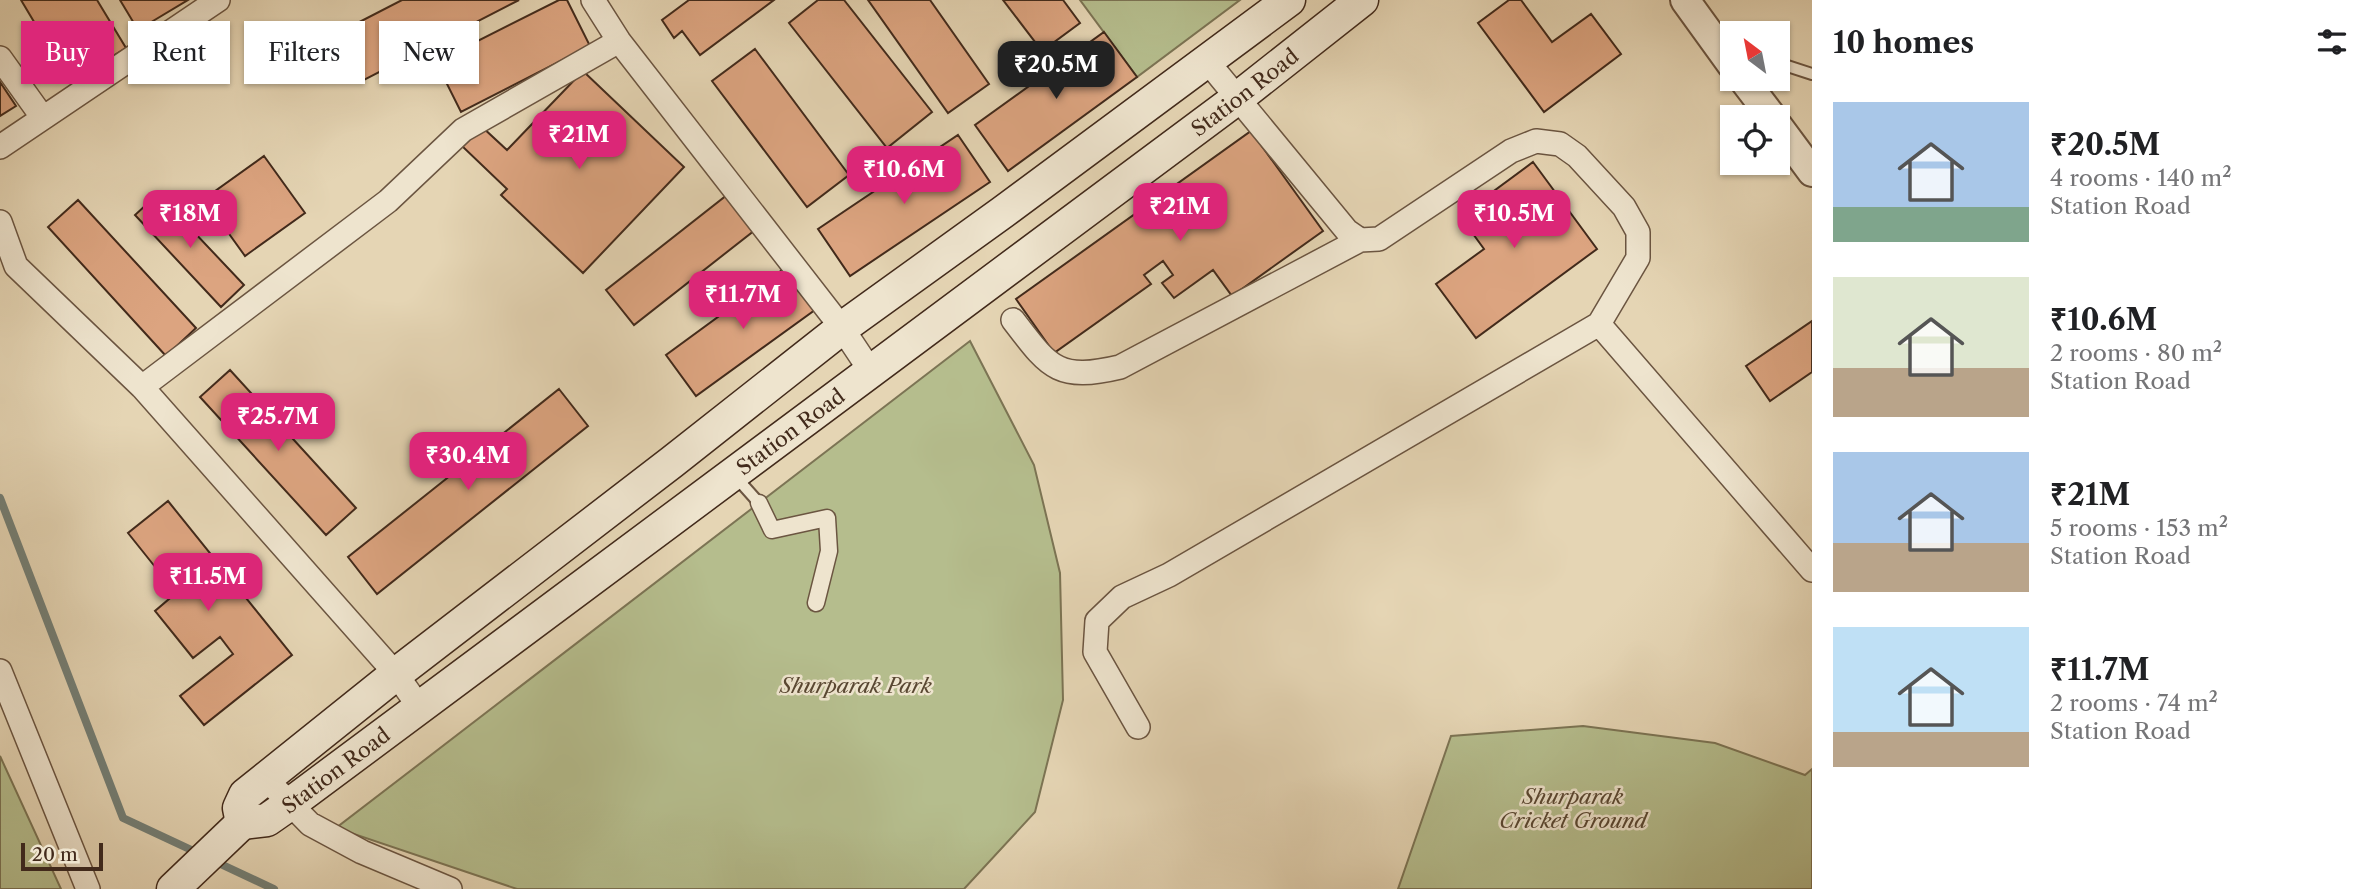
<!DOCTYPE html>
<meta charset="utf-8">
<style>
:root{--surface:#fff;--page:#f2f2f2;--text:#202124;--muted:#757577;--accent:#db2777}
body{margin:0;font-family:"Libre Caslon Text",serif;background:var(--page);color:var(--text);height:100vh;display:flex;flex-direction:column;font-size:26px;white-space:nowrap}
*{box-sizing:border-box;margin:0}
p{font-size:23px;color:var(--muted)}
.icon{flex:none;width:38px;height:38px;fill:none;stroke:currentColor;stroke-width:2;stroke-linecap:round;stroke-linejoin:round}
.map{position:relative;flex:1;overflow:hidden}
.side{display:flex;flex-direction:column;background:var(--surface);width:560px}
.side>*{flex:none}
.guide{position:absolute;left:21px;top:21px;width:665px;height:63px;display:flex;gap:14px}
.needle{width:46px;rotate:328deg}
.fabs{position:absolute;left:1720px;top:21px;display:grid;gap:14px}
.fabs a{display:grid;place-items:center;width:70px;height:70px;border-radius:0px;background:var(--surface);box-shadow:0 2px 5px #0004;font-size:35px}
.scale{position:absolute;left:21px;bottom:18px;width:82px;box-sizing:border-box;padding-left:7px;border:4px solid #422a1b;border-top:0;font-size:19px;line-height:24px;white-space:nowrap;color:#422a1b;-webkit-text-stroke:5px #eee4ce;paint-order:stroke}
.price{position:absolute;translate:-50% -60px;padding:0 16px;border-radius:14px;background:var(--accent);color:#fff;font-size:23px;line-height:46px;filter:drop-shadow(0 2px 4px #0008)}
.price::after{content:'';position:absolute;left:50%;top:42px;width:21px;height:16px;margin-left:-10px;background:inherit;clip-path:polygon(0 0,100% 0,50% 100%)}
.price.on{background:#222;color:#fff}
ul{padding:0;list-style:none}
li{display:flex;align-items:center;gap:21px;height:175px;padding:0 21px}
li span{display:grid;place-items:center;flex:none;width:196px;height:140px;border-radius:0px;color:#555}
li>.icon{margin-inline-start:auto}
span .icon{width:84px;height:84px;fill:#fffc;stroke-width:1}
li b{font-size:30px}
h2{display:flex;justify-content:space-between;align-items:center;height:84px;padding:0 21px;font-size:30px}
.tag{padding:0 24px;border-radius:0px;background:var(--surface);box-shadow:0 2px 5px #0004;font-size:24px;line-height:63px}
.tag.on{background:var(--accent);color:#fff}
main{display:flex;flex:1;min-height:0}
.map>svg:first-child{display:block}
</style>
<main>
<div class="map">
<svg width="1812" height="889" viewBox="0 0 1812 889">
<rect width="100%" height="100%" fill="#e5d5b4"/>
<filter id="stains"><feTurbulence type="fractalNoise" baseFrequency=".00286" numOctaves="4"/><feColorMatrix values="0 0 0 0 .2 0 0 0 0 .09 0 0 0 0 .02 0 0 0 .5 -.17"/></filter>
<radialGradient id="worn" r=".72"><stop offset=".6" stop-color="#630" stop-opacity="0"/><stop offset="1" stop-color="#630" stop-opacity=".3"/></radialGradient>
<!-- green -->
<path fill="#b5bd8d" stroke="#7c7454" stroke-width="2" d="M1080 0H1240L1137 77Z
M970 341 1034 465 1060 573 1063 700 1035 812 964 889H517L336 828Z
M1583 726 1715 743 1805 775 1812 769V889H1398L1451 736Z
M0 756 61 889H0Z"/>
<g fill="none" stroke-linecap="round" stroke-linejoin="round">
<!-- stream -->
<path stroke="#747f76" stroke-width="8" d="M0 498 123 818 200 854
M212 860 274 889"/>
</g>
<!-- building -->
<path fill="#dca480" stroke="#422a1b" stroke-width="2" d="M21 0H97L126 48 70 82Z
M120 0H188L138 30Z
M402 0H519L362 81 338 33Z
M559 0H567L590 46 461 112 436 62Z
M689 0H774L700 55 682 31 674 38 662 20Z
M818 0H844L932 112 887 148 789 23Z
M868 0H930L989 84 948 113Z
M1003 0H1063L1080 23 1042 51Z
M1509 0H1521L1552 42 1591 14 1621 54 1544 112 1478 23Z
M1104 32 1137 77 1008 171 975 125Z
M755 49 849 175 807 207 712 81Z
M583 71 684 167 583 273 501 195 507 189 462 146 481 126 507 150Z
M0 82 16 106 0 116Z
M1251 131 1323 231 1232 296 1213 270 1174 298 1162 283 1173 275 1163 261 1144 275 1151 284 1054 353 1016 299Z
M958 135 990 182 850 276 818 229Z
M264 156 305 213 245 256 204 199Z
M1533 162 1597 249 1476 338 1436 284 1484 249 1460 216Z
M158 194 244 285 221 307 135 215Z
M727 195 755 230 634 325 606 290Z
M78 200 196 328 166 356 48 227Z
M789 265 819 307 696 396 666 355Z
M1812 321V372L1770 401 1746 366Z
M230 370 356 508 326 535 200 397Z
M559 389 588 426 377 594 348 557Z
M168 501 292 655 204 725 180 696 233 654 220 637 193 658 155 611 176 593 128 533Z"/>
<g fill="none" stroke-linecap="round" stroke-linejoin="round">
<defs>
<path id="service" d="M1778 63 1812 74
M734 475 759 503"/>
<path id="pedestrian" d="M759 503 772 530 827 518 829 551 816 603"/>
<path id="minor" d="M593 0 619 41 842 328 870 370
M0 58 43 118
M1207 61 1347 231 1360 240 1379 239 1511 151 1536 141 1560 144 1577 156 1624 207 1638 232V258L1599 324 1812 570
M0 147 218 0
M0 222 16 266 142 387 396 674 420 708
M1013 320C1049 367 1057 382 1120 367L1360 240
M142 387 388 201 463 130 619 41
M0 671 88 889
M1138 727 1095 652 1097 621 1122 597 1169 575 1599 324
M266 779 310 824 362 852 450 889"/>
<path id="tertiary" d="M1685 0 1732 65
M1743 79 1772 117
M1778 126 1812 172"/>
<g id="secondary">
<path id="s1" d="M242 823 267 820 290 804 1239 97 1362 0"/>
<path d="M242 823 239 808 245 795 396 674 672 462 842 328 1003 212 1289 0"/>
<path d="M173 889 242 823"/>
</g>
</defs>
<!-- service casing -->
<use href="#service" stroke="#6b5541" stroke-width="14"/>
<!-- pedestrian casing -->
<use href="#pedestrian" stroke="#6b5541" stroke-width="19"/>
<!-- minor casing -->
<use href="#minor" stroke="#6b5541" stroke-width="26"/>
<!-- tertiary casing -->
<use href="#tertiary" stroke="#6b5541" stroke-width="32"/>
<!-- secondary casing -->
<use href="#secondary" stroke="#422a1b" stroke-width="35"/>
<!-- service -->
<use href="#service" stroke="#eee4ce" stroke-width="10"/>
<!-- pedestrian -->
<use href="#pedestrian" stroke="#eee4ce" stroke-width="16"/>
<!-- minor -->
<use href="#minor" stroke="#eee4ce" stroke-width="23"/>
<!-- tertiary -->
<use href="#tertiary" stroke="#eee4ce" stroke-width="28"/>
<!-- secondary -->
<use href="#secondary" stroke="#eee4ce" stroke-width="32"/>
</g>
<g text-anchor="middle" dominant-baseline="central" stroke-width="5" stroke-linejoin="round" paint-order="stroke">
<!-- street labels -->
<g font-size="21" fill="#422a1b" stroke="#eee4ce">
<text stroke="none"><textPath href="#s1" startOffset="1244">Station Road</textPath></text>
<text stroke="none"><textPath href="#s1" startOffset="677">Station Road</textPath></text>
<text stroke="none"><textPath href="#s1" startOffset="110">Station Road</textPath></text>
</g>
<!-- park labels -->
<g font-size="21" font-style="italic" fill="#594732" stroke="#eee4ce">
<text x="856" y="685">Shurparak Park</text>
<text x="1573" y="796">Shurparak<tspan x="1573" dy="24">Cricket Ground</tspan></text>
</g>
</g>
<rect width="100%" height="100%" filter="url(#stains)"/>
<rect width="100%" height="100%" fill="url(#worn)"/>
</svg>
<div class="fabs">
<a><svg class="needle" viewBox="-14 -14 28 28"><path d="M0-13l5 13h-10z" fill="#e53935"/><path d="M0 13l5-13h-10z" fill="#757577"/></svg></a>
<a><svg class="icon" aria-label="locate" viewBox="0 0 24 24"><circle cx="12" cy="12" r="6"/><path d="M12 2v4M12 18v4M2 12h4M18 12h4"/></svg></a>
</div>
<div class="scale">20 m</div>
<b class="price on" style="left:1056px;top:101px">₹20.5M</b>
<b class="price" style="left:579px;top:171px">₹21M</b>
<b class="price" style="left:904px;top:206px">₹10.6M</b>
<b class="price" style="left:1180px;top:243px">₹21M</b>
<b class="price" style="left:190px;top:250px">₹18M</b>
<b class="price" style="left:1514px;top:250px">₹10.5M</b>
<b class="price" style="left:743px;top:331px">₹11.7M</b>
<b class="price" style="left:278px;top:453px">₹25.7M</b>
<b class="price" style="left:468px;top:492px">₹30.4M</b>
<b class="price" style="left:208px;top:613px">₹11.5M</b>
<div class="guide">
<a class="tag on">Buy</a>
<a class="tag">Rent</a>
<a class="tag">Filters</a>
<a class="tag">New</a>
</div>
</div>
<section class="side">
<h2>10 homes<svg class="icon" aria-label="filters" viewBox="0 0 24 24"><path d="M4 7h16M4 17h16"/><circle cx="9" cy="7" r="2"/><circle cx="15" cy="17" r="2"/></svg></h2>
<ul>
<li><span style="background:linear-gradient(#a9c7e8 75%,#7fa58c 0)"><svg class="icon" aria-label="home" viewBox="0 0 24 24"><path d="M3 11l9-7 9 7M6 9v11h12V9"/></svg></span><div><b>₹20.5M</b><p>4 rooms · 140 m²</p><p>Station Road</p></div></li>
<li><span style="background:linear-gradient(#dfe7d0 65%,#b9a48a 0)"><svg class="icon" aria-label="home" viewBox="0 0 24 24"><path d="M3 11l9-7 9 7M6 9v11h12V9"/></svg></span><div><b>₹10.6M</b><p>2 rooms · 80 m²</p><p>Station Road</p></div></li>
<li><span style="background:linear-gradient(#a9c7e8 65%,#b9a48a 0)"><svg class="icon" aria-label="home" viewBox="0 0 24 24"><path d="M3 11l9-7 9 7M6 9v11h12V9"/></svg></span><div><b>₹21M</b><p>5 rooms · 153 m²</p><p>Station Road</p></div></li>
<li><span style="background:linear-gradient(#bfe0f5 75%,#b9a48a 0)"><svg class="icon" aria-label="home" viewBox="0 0 24 24"><path d="M3 11l9-7 9 7M6 9v11h12V9"/></svg></span><div><b>₹11.7M</b><p>2 rooms · 74 m²</p><p>Station Road</p></div></li>
</ul>
</section>
</main>
